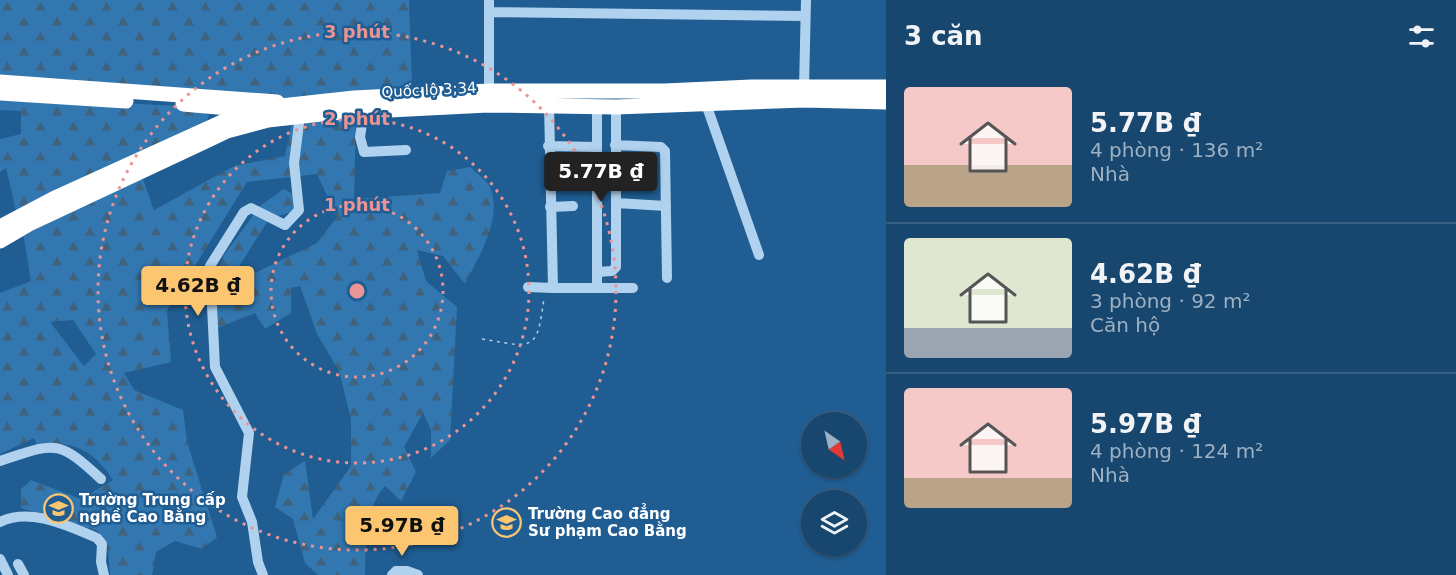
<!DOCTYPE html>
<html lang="vi">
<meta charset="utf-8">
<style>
:root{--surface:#17466e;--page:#204d73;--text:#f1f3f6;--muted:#9eb1c2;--line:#365e81;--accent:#fcc671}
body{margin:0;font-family:"DejaVu Sans",sans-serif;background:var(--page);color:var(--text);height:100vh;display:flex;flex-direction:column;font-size:22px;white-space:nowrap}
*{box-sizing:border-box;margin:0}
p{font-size:20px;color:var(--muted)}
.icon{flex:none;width:33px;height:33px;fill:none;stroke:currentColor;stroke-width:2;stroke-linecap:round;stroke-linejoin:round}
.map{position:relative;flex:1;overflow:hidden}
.panel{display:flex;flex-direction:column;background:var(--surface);width:570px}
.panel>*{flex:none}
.needle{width:39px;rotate:146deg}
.controls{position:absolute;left:801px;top:412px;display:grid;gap:12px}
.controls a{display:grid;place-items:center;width:66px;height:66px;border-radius:50%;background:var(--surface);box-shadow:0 2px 4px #0004,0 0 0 2px var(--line);font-size:30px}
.price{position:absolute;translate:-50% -51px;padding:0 14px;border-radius:6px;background:var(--accent);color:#111;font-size:20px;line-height:39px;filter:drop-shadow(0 2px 3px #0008)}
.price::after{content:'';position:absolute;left:50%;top:36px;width:18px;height:14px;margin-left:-9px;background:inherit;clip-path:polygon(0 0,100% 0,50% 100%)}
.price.active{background:#222;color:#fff}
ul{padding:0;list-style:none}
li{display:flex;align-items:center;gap:18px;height:150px;padding:0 18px}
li+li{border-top:2px solid var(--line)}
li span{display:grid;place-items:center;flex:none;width:168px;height:120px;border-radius:6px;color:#555}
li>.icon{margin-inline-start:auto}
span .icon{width:72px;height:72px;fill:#fffc;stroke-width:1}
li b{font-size:26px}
h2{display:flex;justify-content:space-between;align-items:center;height:72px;padding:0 18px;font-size:26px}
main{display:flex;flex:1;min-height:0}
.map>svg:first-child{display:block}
</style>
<main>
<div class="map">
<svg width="886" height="575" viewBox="0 0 886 575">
<defs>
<pattern id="forest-firs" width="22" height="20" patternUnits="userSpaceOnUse" patternTransform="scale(1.5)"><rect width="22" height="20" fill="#3277b0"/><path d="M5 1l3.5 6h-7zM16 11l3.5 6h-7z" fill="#3f627e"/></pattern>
</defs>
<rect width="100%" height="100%" fill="#1f5d93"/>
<!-- forest -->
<path fill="url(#forest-firs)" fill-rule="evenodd" d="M0 0H409L412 88 286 99 0 78Z
M0 97 200 107 209 116 206 123 16 211 6 168 0 172V139L21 134V111L0 110Z
M356 120 354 199 440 193 447 171 470 167C476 173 487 180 490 187 503 220 479 255 465 284L443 256 417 250 426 281 457 307 450 440 431 458V430L423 413 404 447 416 472 401 501 385 486C364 509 366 546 365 575H318L305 563 293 519 275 507 284 474 305 461 313 519 351 466V419L339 371 317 334 300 286 291 288V313L265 329 255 313 210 331V292L224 255 260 206 284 189 298 197 294 211 269 219 226 287 317 243 337 217 317 174 247 182 167 311 171 362 124 373 134 390 183 410 187 442 217 537 202 549 175 541 156 552 152 575H110L108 546 98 531 21 508V489L31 480 81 499 113 480C93 449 72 440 37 445L34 438 0 454V293L31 281 23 232 143 179 154 210 234 166 285 156 292 121ZM73 320 96 354 84 366 50 322Z"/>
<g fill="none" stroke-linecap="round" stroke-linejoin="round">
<!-- path -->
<path stroke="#b1d2ee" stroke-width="1.5" stroke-dasharray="3 4.5" stroke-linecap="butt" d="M482 339C534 348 537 352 544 298"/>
<!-- minor -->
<path stroke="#b1d2ee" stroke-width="10" d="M489 0V91
M489 12 805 16
M804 88 806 0
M706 104 759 255
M549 105 553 288H633
M597 106V272
M364 111 360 137 364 152 406 150
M615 145 661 147 665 151 667 278
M548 146 597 147
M616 203 666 206
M550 207 573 206
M528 287 553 288
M597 288V272L612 271 616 267V107
M0 461C55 443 57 438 101 479
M0 522C30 507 68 526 97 538L102 544 101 562 104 575
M0 559 8 575
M18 564 24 575
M263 575 258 562 252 522 242 497 249 433 215 367 210 266 244 212 251 208 285 225 299 210 294 163 300 116
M392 575 396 571H407L418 575"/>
<!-- highway -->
<path stroke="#fff" stroke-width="15" d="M0 82 277 102
M0 93 126 101
M183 104 251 110
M0 227 57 197 222 122 281 106 354 98 489 91H665L751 87H886
M0 241 29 224 204 142 227 131 268 120 330 113 488 105 616 107 804 100 886 102"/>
</g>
<!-- distance rings -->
<g fill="none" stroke="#ea9494" stroke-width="3" stroke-dasharray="3 6">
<circle cx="357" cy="291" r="86"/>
<circle cx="357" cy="291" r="172"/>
<circle cx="357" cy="291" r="259"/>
</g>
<!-- icons -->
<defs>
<symbol id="school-ring" viewBox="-11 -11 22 22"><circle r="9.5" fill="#1f5d93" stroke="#fcc671" stroke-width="1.5"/><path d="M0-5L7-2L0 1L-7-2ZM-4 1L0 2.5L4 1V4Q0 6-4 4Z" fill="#fcc671"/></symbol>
<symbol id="university-ring" viewBox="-11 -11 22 22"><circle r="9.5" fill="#1f5d93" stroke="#fcc671" stroke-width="1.5"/><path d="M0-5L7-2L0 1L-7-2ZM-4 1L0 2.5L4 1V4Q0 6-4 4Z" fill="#fcc671"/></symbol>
</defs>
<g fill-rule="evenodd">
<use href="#school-ring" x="42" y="492" width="33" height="33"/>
<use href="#university-ring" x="490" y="506" width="33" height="33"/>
</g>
<g text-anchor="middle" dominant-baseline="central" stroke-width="5" stroke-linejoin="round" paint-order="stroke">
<!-- street labels -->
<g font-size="15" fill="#fff" stroke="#1f5d93">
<text transform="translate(429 90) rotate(-3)">Quốc lộ 3;34</text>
</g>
<!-- poi labels -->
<g font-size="15" font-weight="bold" fill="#fff" stroke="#1f5d93" text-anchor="start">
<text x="79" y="500">Trường Trung cấp<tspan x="79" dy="17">nghề Cao Bằng</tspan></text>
<text x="528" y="514">Trường Cao đẳng<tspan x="528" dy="17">Sư phạm Cao Bằng</tspan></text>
</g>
</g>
<circle cx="357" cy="291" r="9" fill="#ea9494" stroke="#1f5d93" stroke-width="3"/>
<g font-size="18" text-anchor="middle" font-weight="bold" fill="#ea9494" stroke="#1f5d93" stroke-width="5" stroke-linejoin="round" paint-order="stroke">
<text x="357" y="38">3 phút</text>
<text x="357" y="125">2 phút</text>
<text x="357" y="211">1 phút</text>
</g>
</svg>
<div class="controls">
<a><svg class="needle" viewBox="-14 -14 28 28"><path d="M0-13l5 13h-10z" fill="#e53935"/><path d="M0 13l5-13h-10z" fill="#9eb1c2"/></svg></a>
<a><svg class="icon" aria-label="layers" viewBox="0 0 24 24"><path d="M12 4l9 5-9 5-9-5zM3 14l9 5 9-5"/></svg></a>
</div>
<b class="price active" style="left:601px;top:203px">5.77B ₫</b>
<b class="price" style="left:198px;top:317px">4.62B ₫</b>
<b class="price" style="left:402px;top:557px">5.97B ₫</b>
</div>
<section class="panel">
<h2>3 căn<svg class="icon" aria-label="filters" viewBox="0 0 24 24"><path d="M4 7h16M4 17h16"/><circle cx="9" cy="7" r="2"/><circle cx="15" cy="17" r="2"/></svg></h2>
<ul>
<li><span style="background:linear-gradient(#f6c9c9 65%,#b9a48a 0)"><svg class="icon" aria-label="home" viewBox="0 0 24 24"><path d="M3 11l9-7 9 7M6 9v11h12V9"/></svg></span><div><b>5.77B ₫</b><p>4 phòng · 136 m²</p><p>Nhà</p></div></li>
<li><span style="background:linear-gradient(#dfe7d0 75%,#9aa5b1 0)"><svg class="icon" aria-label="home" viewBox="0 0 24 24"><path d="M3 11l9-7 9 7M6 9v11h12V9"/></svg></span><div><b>4.62B ₫</b><p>3 phòng · 92 m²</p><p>Căn hộ</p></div></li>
<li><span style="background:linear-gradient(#f6c9c9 75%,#b9a48a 0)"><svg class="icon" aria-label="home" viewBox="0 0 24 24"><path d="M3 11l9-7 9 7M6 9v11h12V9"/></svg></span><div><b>5.97B ₫</b><p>4 phòng · 124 m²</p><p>Nhà</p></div></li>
</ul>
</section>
</main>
